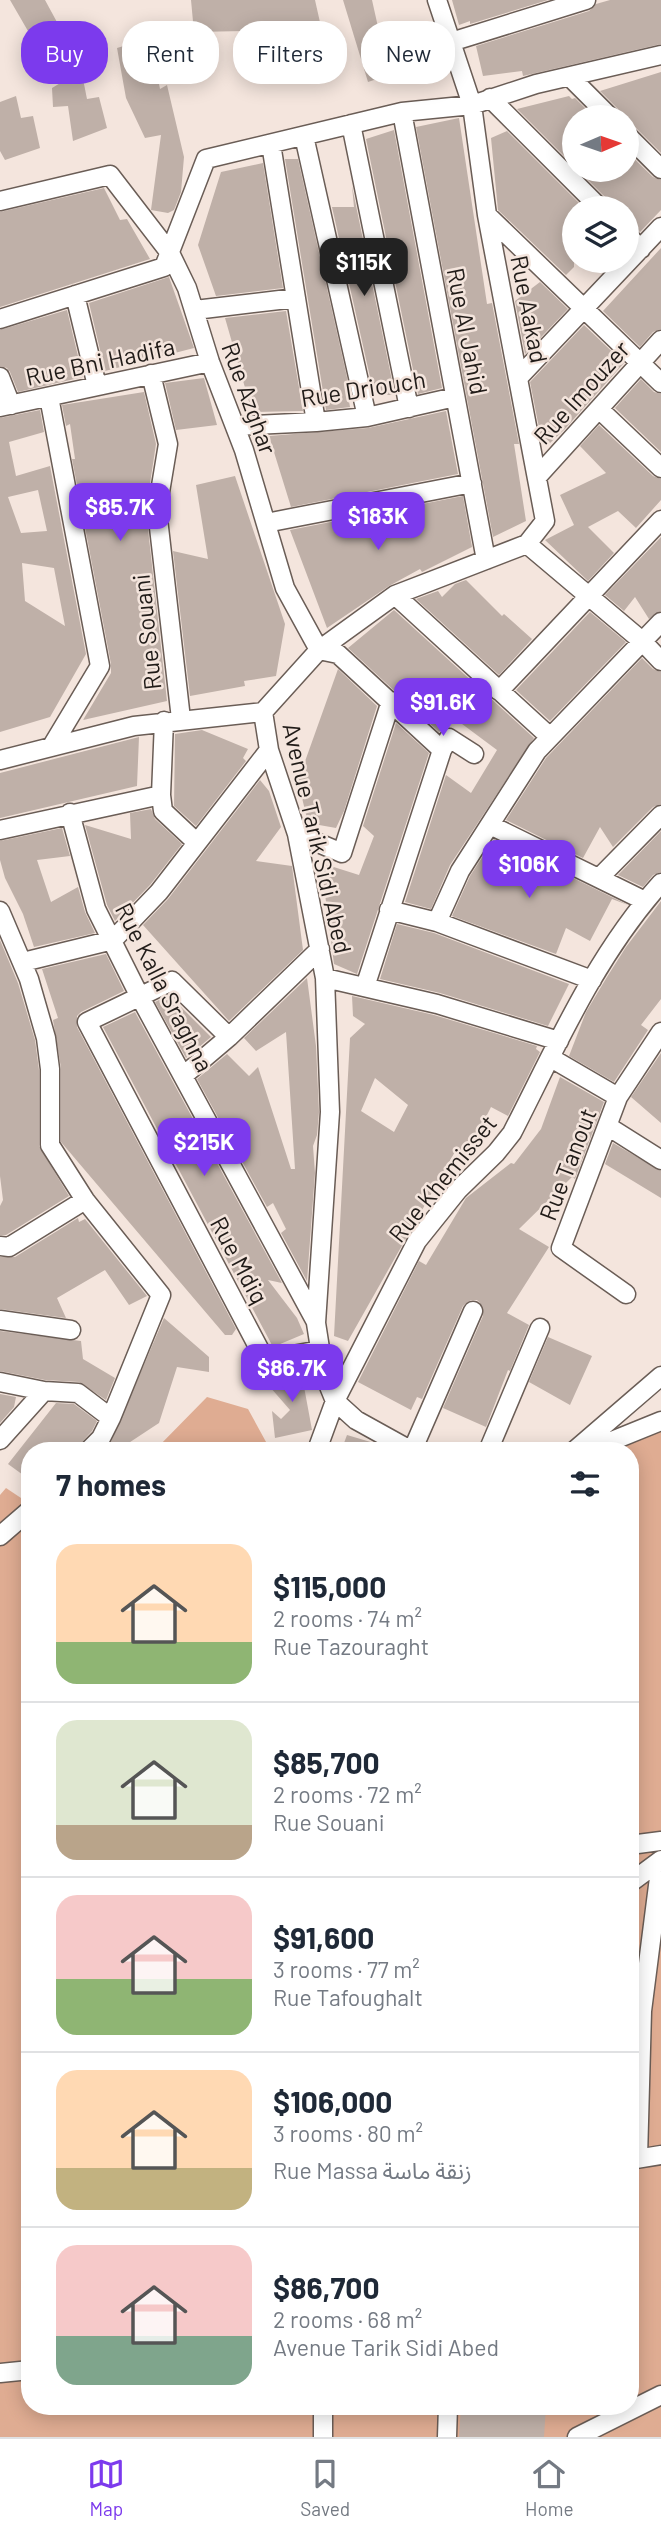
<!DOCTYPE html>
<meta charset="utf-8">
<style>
:root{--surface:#fff;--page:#f2f2f3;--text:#1f2937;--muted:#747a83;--line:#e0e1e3;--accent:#7c3aed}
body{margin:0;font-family:Barlow,"Noto Sans Arabic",sans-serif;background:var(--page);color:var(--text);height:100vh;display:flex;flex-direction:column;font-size:26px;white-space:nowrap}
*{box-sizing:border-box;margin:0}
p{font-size:23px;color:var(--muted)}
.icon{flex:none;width:38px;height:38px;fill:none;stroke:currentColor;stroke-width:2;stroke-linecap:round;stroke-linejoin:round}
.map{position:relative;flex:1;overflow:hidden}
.panel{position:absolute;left:21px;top:1442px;width:618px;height:973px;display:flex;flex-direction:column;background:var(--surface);border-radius:28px;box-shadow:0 4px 18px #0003}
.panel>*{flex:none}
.top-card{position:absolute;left:21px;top:21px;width:620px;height:63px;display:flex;gap:14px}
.needle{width:46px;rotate:88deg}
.buttons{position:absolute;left:562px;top:105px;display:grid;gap:14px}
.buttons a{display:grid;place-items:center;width:77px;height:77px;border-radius:50%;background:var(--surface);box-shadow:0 4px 18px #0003;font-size:35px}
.price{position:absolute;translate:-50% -60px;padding:0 16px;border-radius:14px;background:var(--accent);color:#fff;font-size:23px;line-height:46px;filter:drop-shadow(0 2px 4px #0008)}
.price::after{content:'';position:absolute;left:50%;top:42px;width:21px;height:16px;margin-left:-10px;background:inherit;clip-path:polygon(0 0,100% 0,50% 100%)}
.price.selected{background:#222;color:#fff}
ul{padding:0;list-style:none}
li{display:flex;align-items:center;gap:21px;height:175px;padding:0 35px}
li+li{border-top:2px solid var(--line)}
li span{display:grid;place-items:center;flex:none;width:196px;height:140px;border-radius:21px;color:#555}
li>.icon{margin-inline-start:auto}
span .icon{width:84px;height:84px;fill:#fffc;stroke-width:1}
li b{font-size:30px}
h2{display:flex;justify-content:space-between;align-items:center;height:84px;padding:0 35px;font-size:30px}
.tag{padding:0 24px;border-radius:28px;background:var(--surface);box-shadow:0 4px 18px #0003;font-size:24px;line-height:63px}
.tag.selected{background:var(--accent);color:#fff}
.menu{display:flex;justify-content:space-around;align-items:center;height:98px;border-top:2px solid var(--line);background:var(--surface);font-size:19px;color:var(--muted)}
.menu a{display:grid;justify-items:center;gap:4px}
.menu .selected{color:var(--accent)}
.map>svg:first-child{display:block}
</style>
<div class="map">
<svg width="661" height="2437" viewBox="0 0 661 2437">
<rect width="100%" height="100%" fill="#f4e5dd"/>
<!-- green -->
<path fill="#dfac92" d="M207 1397 248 1409 271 1451H154Z
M661 1421V2437H0V1495L6 1488 30 1504V2406H630V1451H619Z"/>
<!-- building -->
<path fill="#bfb0a8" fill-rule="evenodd" d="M10 0H45L64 35 39 50Z
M191 0H315L330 67 305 75 300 54 252 64 245 31 194 32Z
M343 0H372L382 45 405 34 416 66 368 82Z
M452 0H548L470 24V21L459 25Z
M610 0H661V44L523 76 522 71 483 76 476 46 589 11 596 4Z
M150 38 160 89 167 85 184 157 181 192 174 210 168 213 151 210 161 135 145 138 126 98 117 48Z
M661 72V153L634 126 626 123V117H621L618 109 600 91Z
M72 76 83 79 87 99 99 97 107 128 73 141 68 106 53 107 52 88Z
M16 96 21 118 33 116 40 148 5 160 0 151V102Z
M569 96 572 99 575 98 594 117H574V166L517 109Z
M459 118 487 304 492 303 519 444H514L526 521 493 537 416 127Z
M394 130 442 388 418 394 366 139Z
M507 131 584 208H574V267L566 275 498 210 491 138Z
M626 151 653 177 661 180V210L640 232 626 222V208H611L608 200 578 170H626Z
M285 159H298L351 395 348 396 350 407 326 410Z
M263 163 283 288 216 296 198 245 221 172Z
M352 186 395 395H374L332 207H354Z
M104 188 120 220 127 219 150 259 0 307V212Z
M661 248V329L653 332 640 347 603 311Z
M169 277 194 348 105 371 89 303Z
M540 282 568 309 525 354 515 301Z
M67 310 83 377 18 392 10 372 7 368 0 366V330Z
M286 311 303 411 252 412 225 318Z
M584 325 624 363 564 430 550 443H542L530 382Z
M204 378 217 425 176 430 165 383Z
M641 379 654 392 661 394V452L615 408Z
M144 392 156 444 149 490H146V511L167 701 83 720 111 673V664L72 459H75L70 424 66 426 62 405Z
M40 410 44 432 9 442 16 476 50 466 86 654 50 717 0 732V418ZM38 490 47 531 21 533 8 497ZM22 563 54 568 65 626 25 601Z
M446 411 458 474 291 507 269 436 368 428Z
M599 425 653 476 661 479V500L636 528 618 511 588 527 614 553 588 581 545 540 574 525 560 495 606 473 580 446Z
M235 476 285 624 276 676 244 681 245 686 190 696 173 551 208 559 196 485Z
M463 496 472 547 422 572 420 569 389 586 327 628 290 530Z
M661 537V611L649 619 635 597 624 611 605 595Z
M466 580 502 616 504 614 532 639 499 675 416 599 438 591 442 597 455 584Z
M394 610 534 738 450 865 431 909 405 902 446 775 471 793 497 750 454 718 439 732 348 648Z
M590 612 626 642 550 721 516 690Z
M642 658 653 669 661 672V804L653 807 613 847 600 827 583 858 506 820 546 758Z
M338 669 377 706 344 811 336 828 308 823 298 781Z
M396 723 429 753 357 974 334 964 321 863 359 875 374 836 363 826Z
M202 730 248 749 243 758 246 761 196 826 174 806 175 734Z
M139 737 137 786 0 818V773Z
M260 780 269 791 281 827 256 861 292 866 303 950 229 1021 143 925 168 899Z
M151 809 155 819 182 844 150 885 115 921 107 905 85 825 131 839 130 813Z
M62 828 70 856 37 860 51 902 78 887 85 912 95 933 34 947 23 914 5 878 0 860V841Z
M661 831V872L653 875 643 887 618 875Z
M494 839 628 905 612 899 590 941 566 928 556 954 452 916 470 876Z
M661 901V999L641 1025 648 1030 614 1082 569 1056 586 1012 607 977 626 947Z
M397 924 434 933 569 984 548 1026 440 993 380 979Z
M0 940 18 983 35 1040 39 1070V1146L69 1196 6 1235H0V1206L3 1200 0 1176Z
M106 954 124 991 81 1012 77 1016V1027L236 1329 232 1335H225L61 1142V1068L53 1020 58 1018 42 969Z
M307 978 316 1046 319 1112 317 1135 313 1146 315 1173 307 1281 281 1233 286 1229 273 1203 267 1207 197 1079 227 1054 249 1076 258 1067 291 1169H295L286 1032 256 1051 244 1038Z
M169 995 211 1037 186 1058 155 1002Z
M352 996 434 1015 537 1046 536 1049 540 1052 508 1116 491 1107 467 1155 456 1150 348 1341 334 1336 350 1038 365 1024 353 1016ZM375 1078 408 1105 394 1132 361 1111Z
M135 1012 282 1283 268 1280 297 1318 304 1334 273 1347 103 1027Z
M661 1053V1123L631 1097Z
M560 1077 604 1102 575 1179 572 1177 519 1229 549 1247 507 1313 529 1325 510 1371 508 1370 486 1427 443 1408 483 1316 482 1305 477 1300H471L463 1306 422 1399 417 1397 411 1410 358 1382 419 1261 426 1265 466 1198 511 1163 514 1164 541 1129Z
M613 1143 661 1171V1198L605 1164Z
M78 1218 79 1222 85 1219 147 1296 129 1305 105 1270 57 1298 66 1318 0 1309V1257H15Z
M164 1318 209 1357V1372L177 1367 159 1423 118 1450 110 1444Z
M0 1331 81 1341 83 1359 115 1378 106 1400 79 1382 45 1380 0 1371Z
M548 1337 592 1356 570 1405 529 1382Z
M300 1365 312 1430 275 1438 272 1411 281 1419 290 1410 270 1387 287 1368Z
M0 1394 16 1397 14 1407 0 1423Z
M56 1403 74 1404 97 1421 92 1431 80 1444 77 1451H30V1480L8 1464Z
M347 1435 374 1443 386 1451H341Z
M461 2406H546L544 2437H459Z"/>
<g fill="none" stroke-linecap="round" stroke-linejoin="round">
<defs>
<path id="minor" d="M451 42 586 0
M570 77 610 117
M490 98 600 208
M402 112 486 560
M351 124 409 408
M626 134 661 169
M304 136 367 417
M271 144 316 422
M0 201 110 175 170 253 187 288 210 362 244 450 285 588 319 650 338 654 442 750 365 987
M487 215 661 383
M626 234 641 249
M75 295 97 386
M195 310 296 298
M0 319 164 267 206 159 402 112 472 105 536 84 661 55
M151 374 168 444 157 510 181 719
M0 377 11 405
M518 378 661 227
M49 397 100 666 52 746
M0 407 210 362
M599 409 661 468
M235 426 316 422 367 417 455 397
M537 477 661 340
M266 523 472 483
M527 544 642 641 661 661
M395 595 549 736
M499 691 661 520
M263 712 319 650 395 595 527 544 545 521 487 215 472 105 437 0
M164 721 161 795 163 811 196 842
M442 750 449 738 474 754
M0 760 134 726 263 712 269 750 297 834 325 978 330 1112 316 1323 324 1374 335 1401 356 1420 412 1451 473 1311
M70 813 96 909 140 997 316 1322
M490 825 645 901
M0 830 161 795
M297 834 342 853 391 701
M599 878 661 815
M389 910 437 922 592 980
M0 911 29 979 46 1038 50 1069V1145L85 1200 161 1295 111 1418 101 1438 88 1451
M437 922 460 871 537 751 661 622
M23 962 113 940 159 892 269 750
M325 978 437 1004 559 1041
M229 1037 172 981 87 1022 265 1360 320 1350
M551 1058 618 1097
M183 1076 229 1037 320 949
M609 1127 661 1160
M0 1246 9 1247 85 1200
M626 1294 561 1248 618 1097 661 1032
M0 1320 71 1330
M0 1382 44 1391 78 1393 111 1418
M0 1440 44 1391
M317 1450 335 1401 417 1241 458 1190 496 1153 512 1133C556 1047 596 955 661 883
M488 1451 540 1328
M574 1451 661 1376
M587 1451 661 1421
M0 1536 30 1510
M630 1845 661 1841
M630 1883 661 1860
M638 2158 642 2011 661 1862
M630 2160 661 2155
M0 2373 30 2370
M323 2437V2406
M447 2437 448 2406
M577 2437 661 2395"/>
</defs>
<!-- minor casing -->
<use href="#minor" stroke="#6a5d56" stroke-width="21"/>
<!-- minor -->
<use href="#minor" stroke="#fff" stroke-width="18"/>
</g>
<g text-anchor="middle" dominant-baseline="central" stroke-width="5" stroke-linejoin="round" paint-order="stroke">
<!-- street labels -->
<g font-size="24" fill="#201b18" stroke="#f4e5dd">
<text transform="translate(530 309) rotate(79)">Rue Aakad</text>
<text transform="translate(468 331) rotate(79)">Rue Al Jahid</text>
<text transform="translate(100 361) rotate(-12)">Rue Bni Hadifa</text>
<text transform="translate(363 388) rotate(-9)">Rue Driouch</text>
<text transform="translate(581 392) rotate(-48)">Rue Imouzer</text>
<text transform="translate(250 398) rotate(70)">Rue Azghar</text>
<text transform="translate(146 632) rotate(-96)">Rue Souani</text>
<text transform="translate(318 838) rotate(77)">Avenue Tarik Sidi Abed</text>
<text transform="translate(165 987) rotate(63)">Rue Kalla Sraghna</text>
<text transform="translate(567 1164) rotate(-69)">Rue Tanout</text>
<text transform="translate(442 1178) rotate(-51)">Rue Khemisset</text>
<text transform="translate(240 1260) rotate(62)">Rue Mdiq</text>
</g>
</g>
</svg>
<div class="buttons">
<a><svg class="needle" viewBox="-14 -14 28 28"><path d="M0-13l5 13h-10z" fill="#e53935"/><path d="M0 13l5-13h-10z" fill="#747a83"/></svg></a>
<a><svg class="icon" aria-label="layers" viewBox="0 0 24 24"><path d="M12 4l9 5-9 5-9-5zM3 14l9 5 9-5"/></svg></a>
</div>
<b class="price selected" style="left:364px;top:298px">$115K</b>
<b class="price" style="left:120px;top:543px">$85.7K</b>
<b class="price" style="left:378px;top:552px">$183K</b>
<b class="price" style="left:443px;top:738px">$91.6K</b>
<b class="price" style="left:529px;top:900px">$106K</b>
<b class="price" style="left:204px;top:1178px">$215K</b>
<b class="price" style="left:292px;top:1404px">$86.7K</b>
<div class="top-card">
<a class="tag selected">Buy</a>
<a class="tag">Rent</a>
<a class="tag">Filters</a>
<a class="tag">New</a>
</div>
<section class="panel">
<h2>7 homes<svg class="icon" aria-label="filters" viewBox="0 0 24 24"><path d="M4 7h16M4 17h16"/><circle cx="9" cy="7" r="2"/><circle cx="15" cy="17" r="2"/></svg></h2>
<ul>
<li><span style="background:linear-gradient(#ffd9b3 70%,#8fb573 0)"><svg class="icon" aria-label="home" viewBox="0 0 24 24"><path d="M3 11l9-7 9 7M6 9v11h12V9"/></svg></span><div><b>$115,000</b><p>2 rooms · 74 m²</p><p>Rue Tazouraght</p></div></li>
<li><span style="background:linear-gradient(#dfe7d0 75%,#b9a48a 0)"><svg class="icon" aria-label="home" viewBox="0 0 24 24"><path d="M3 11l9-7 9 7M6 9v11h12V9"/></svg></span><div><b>$85,700</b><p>2 rooms · 72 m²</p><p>Rue Souani</p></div></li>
<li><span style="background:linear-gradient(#f6c9c9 60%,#8fb573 0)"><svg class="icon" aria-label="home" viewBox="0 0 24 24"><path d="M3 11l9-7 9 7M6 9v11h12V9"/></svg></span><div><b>$91,600</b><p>3 rooms · 77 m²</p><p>Rue Tafoughalt</p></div></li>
<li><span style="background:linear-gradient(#ffd9b3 70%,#c2b280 0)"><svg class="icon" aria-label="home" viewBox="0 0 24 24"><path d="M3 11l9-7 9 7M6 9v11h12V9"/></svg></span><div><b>$106,000</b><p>3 rooms · 80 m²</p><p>Rue Massa زنقة ماسة</p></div></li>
<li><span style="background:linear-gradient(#f6c9c9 65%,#7fa58c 0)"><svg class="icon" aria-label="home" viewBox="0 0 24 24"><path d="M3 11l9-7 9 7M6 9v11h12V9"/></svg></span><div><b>$86,700</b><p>2 rooms · 68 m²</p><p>Avenue Tarik Sidi Abed</p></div></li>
</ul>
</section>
</div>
<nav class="menu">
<a class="selected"><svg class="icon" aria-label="map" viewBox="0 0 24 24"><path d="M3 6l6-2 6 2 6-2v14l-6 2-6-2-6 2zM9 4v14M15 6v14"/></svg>Map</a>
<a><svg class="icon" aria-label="saved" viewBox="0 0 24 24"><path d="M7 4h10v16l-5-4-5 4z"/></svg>Saved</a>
<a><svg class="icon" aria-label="home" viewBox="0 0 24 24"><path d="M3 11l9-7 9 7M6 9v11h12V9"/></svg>Home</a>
</nav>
